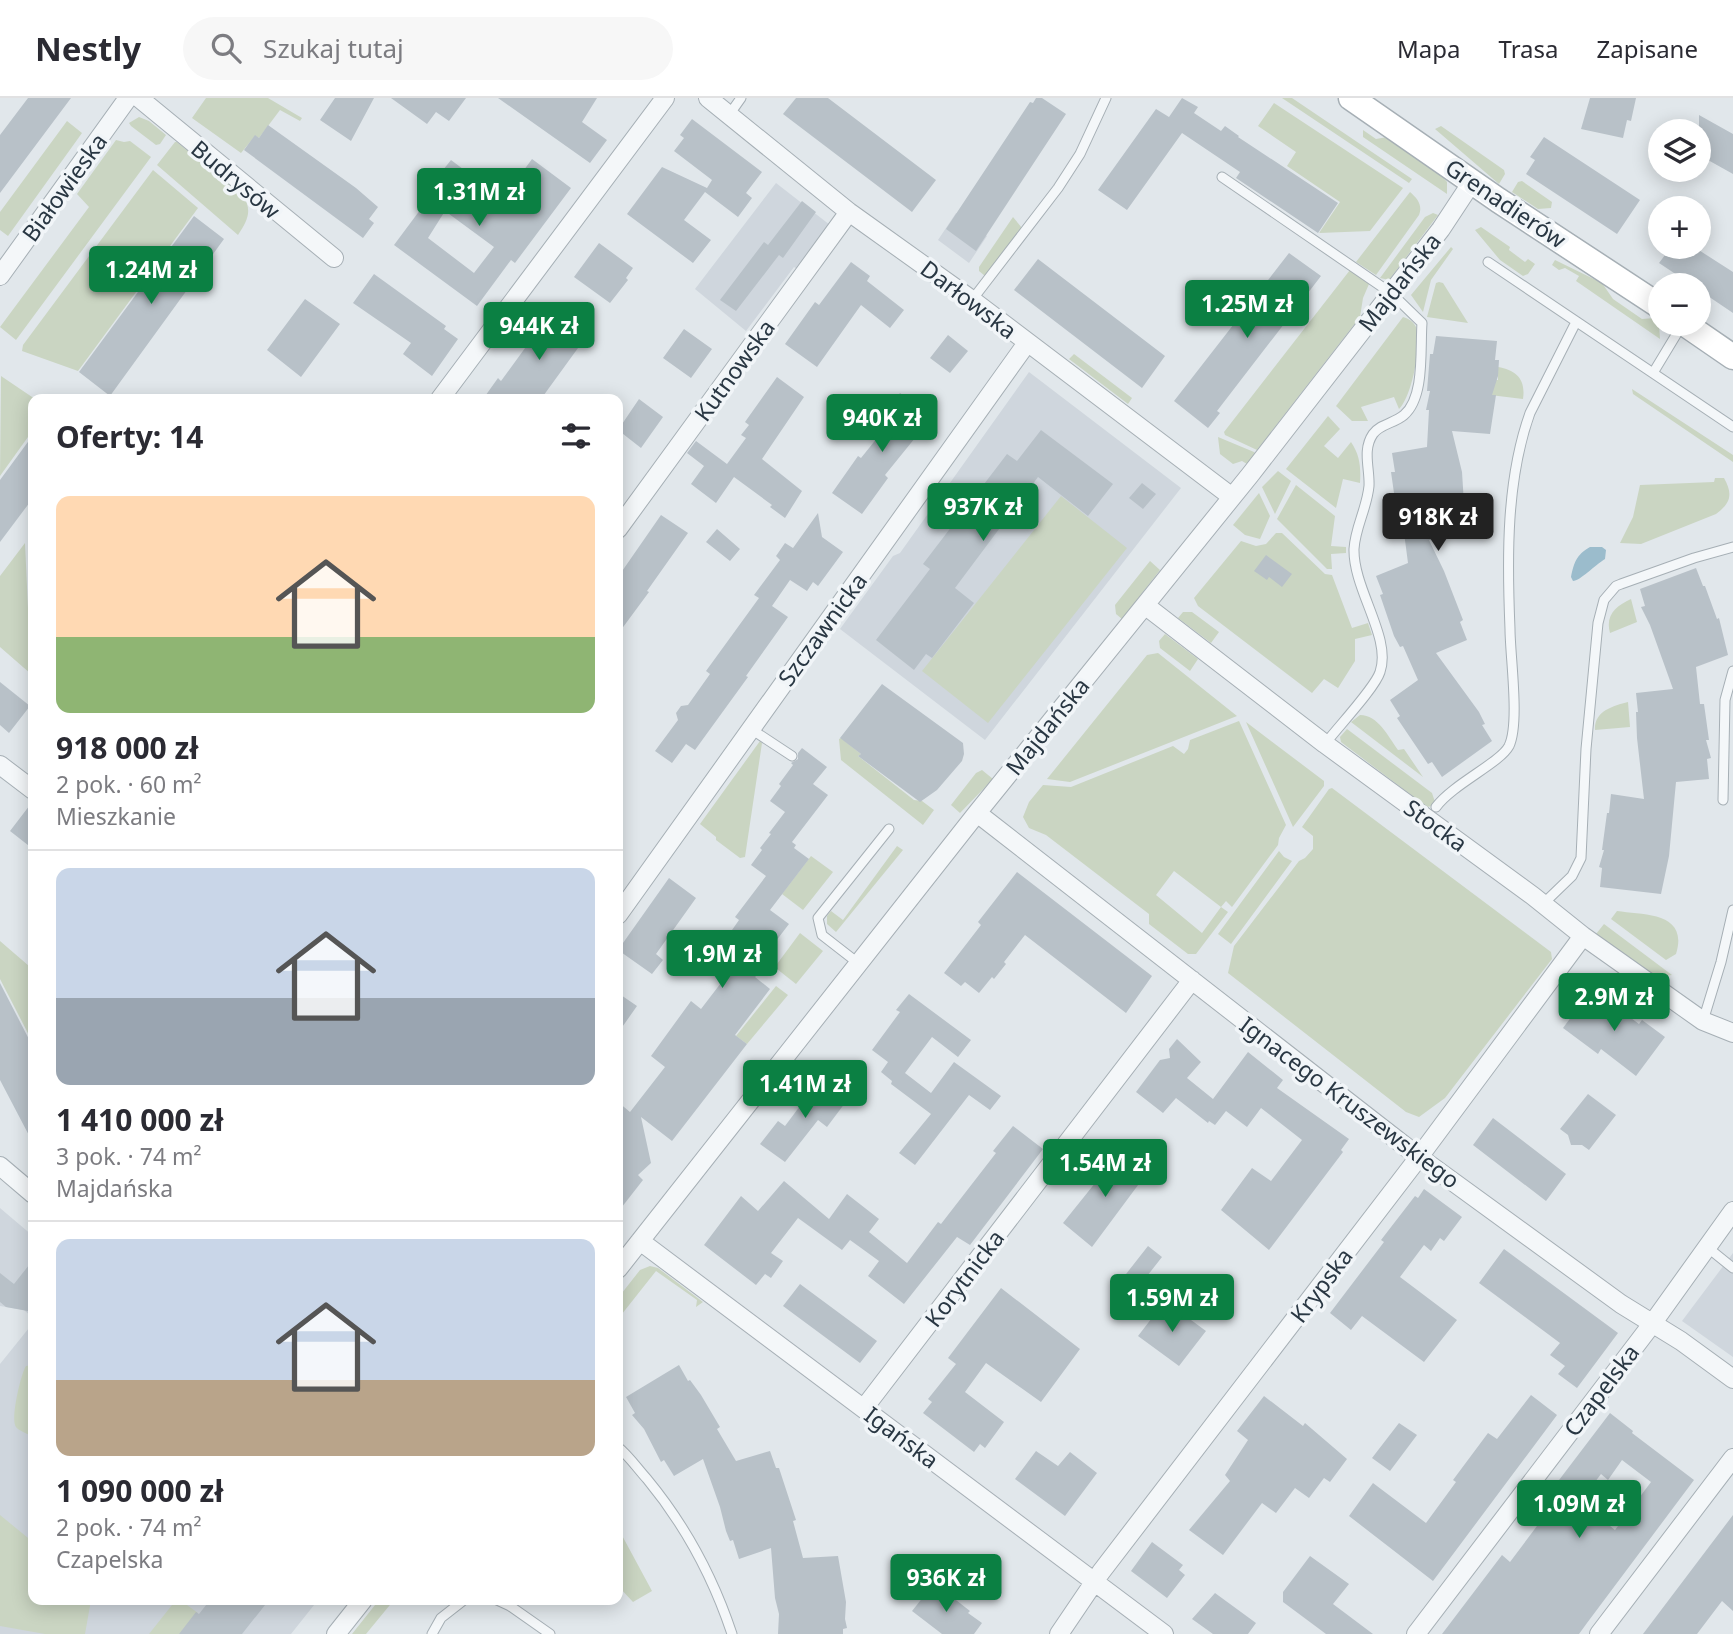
<!DOCTYPE html>
<html lang="pl">
<meta charset="utf-8">
<style>
:root{--surface:#fff;--page:#f7f7f7;--text:#2b2b33;--muted:#7c7c81;--line:#e1e1e2;--accent:#0b8043}
body{margin:0;font-family:"Noto Sans",sans-serif;background:var(--page);color:var(--text);height:100vh;display:flex;flex-direction:column;font-size:26px;white-space:nowrap}
*{box-sizing:border-box;margin:0}
p{font-size:23px;color:var(--muted)}
.icon{flex:none;width:38px;height:38px;fill:none;stroke:currentColor;stroke-width:2;stroke-linecap:round;stroke-linejoin:round}
.map{position:relative;flex:1;overflow:hidden}
.drawer{position:absolute;left:28px;top:296px;width:595px;height:1211px;display:flex;flex-direction:column;background:var(--surface);border-radius:14px;box-shadow:0 4px 18px #0003}
.drawer>*{flex:none}
.tools{position:absolute;left:1648px;top:21px;display:grid;gap:14px}
.tools a{display:grid;place-items:center;width:63px;height:63px;border-radius:50%;background:var(--surface);box-shadow:0 4px 18px #0003;font-size:35px}
.price{position:absolute;translate:-50% -60px;padding:0 16px;border-radius:7px;background:var(--accent);color:#fff;font-size:23px;line-height:46px;filter:drop-shadow(0 2px 4px #0008)}
.price::after{content:'';position:absolute;left:50%;top:42px;width:21px;height:16px;margin-left:-10px;background:inherit;clip-path:polygon(0 0,100% 0,50% 100%)}
.price.on{background:#222;color:#fff}
ul{padding:0;list-style:none}
li{display:grid;align-content:center;gap:14px;height:371px;padding:0 28px}
li+li{border-top:2px solid var(--line)}
li span{display:grid;place-items:center;height:217px;border-radius:14px;color:#555}
li>.icon{margin-inline-start:auto}
span .icon{width:126px;height:126px;fill:#fffc;stroke-width:1}
li b{font-size:30px}
h2{display:flex;justify-content:space-between;align-items:center;height:84px;padding:0 28px;font-size:30px}
header{display:flex;align-items:center;gap:42px;box-sizing:border-box;height:98px;padding:0 35px;background:var(--surface);border-bottom:2px solid var(--line)}
header strong{font-size:33px}
nav{display:flex;gap:38px;margin-inline-start:auto;font-size:24px}
.search{width:490px;height:63px;background:var(--page);display:flex;align-items:center;gap:18px;box-sizing:border-box;padding:0 24px;border-radius:38px;color:var(--muted);font-size:26px}
.map>svg:first-child{display:block}
</style>
<header>
<strong>Nestly</strong>
<div class="search"><svg class="icon" aria-label="search" viewBox="0 0 24 24"><circle cx="10" cy="10" r="6"/><path d="M15 15l6 6"/></svg>Szukaj tutaj</div>
<nav><a>Mapa</a><a>Trasa</a><a>Zapisane</a></nav>
</header>
<div class="map">
<svg width="1733" height="1536" viewBox="0 0 1733 1536">
<rect width="100%" height="100%" fill="#e1e7eb"/>
<!-- built -->
<path fill="#cfd6dd" d="M776 85 830 127 797 171 794 169 746 233 695 191Z
M956 115 987 138 969 165 938 142Z
M1029 274 1181 390 985 642 840 531 893 458 900 455Z
M0 1110 33 1138V1220L24 1212 0 1208Z
M1733 1155V1259L1682 1223Z
M33 1225V1502H318L291 1536H0V1266Z"/>
<!-- green -->
<path fill="#cad5c2" fill-rule="evenodd" d="M206 0H268L302 20 300 23 280 12 259 40 255 38 241 55 192 20Z
M1282 0H1292L1412 81 1409 85Z
M1274 5 1403 90 1370 133 1319 135 1340 104 1287 68 1296 54 1258 28Z
M139 19 149 23 166 37 160 46 156 47 131 28 129 25Z
M67 23 82 35 8 138 0 132V114Z
M1441 28 1504 72 1505 76 1499 86 1435 31Z
M1363 32 1376 41 1387 39 1441 77 1447 84V96L1363 39Z
M116 42 124 44 130 43 151 59 16 242 0 229 89 109 77 96Z
M175 44H177L243 98C253 113 247 123 238 137L157 67Z
M153 72 198 110 78 273 22 253 23 247Z
M1522 83 1552 104 1551 110 1538 111 1512 94 1518 84Z
M1410 94C1417 100 1423 107 1419 117L1376 177 1356 164Z
M1433 115 1438 117 1389 182 1380 180 1425 119Z
M1013 119 1022 130 985 178 979 173V169Z
M1481 129 1510 149 1509 152 1525 164 1528 161 1535 166 1528 176 1523 178 1500 162 1475 132Z
M1451 149 1453 151 1431 182 1423 214 1411 197Z
M1555 162 1602 185 1613 201 1642 221 1655 220 1659 227 1660 241 1576 183 1579 178 1565 170 1559 172 1552 167Z
M1350 172 1369 186 1363 200 1360 219 1257 352 1225 337 1224 334Z
M1439 184 1443 185 1468 225 1427 219 1436 185Z
M1403 219C1409 221 1413 223 1416 229 1422 246 1412 299 1399 311L1394 299 1361 309 1368 323H1352L1336 308Z
M1074 256 1132 300 1128 306 1069 261Z
M1498 269C1516 272 1526 281 1523 301L1490 297 1492 282H1498Z
M1 278 35 301 33 332 0 378Z
M1632 291 1733 357V364L1633 296Z
M1328 318 1340 331 1324 348 1338 360 1351 344C1360 357 1361 370 1360 385L1343 381 1336 410 1286 371Z
M1218 339 1254 354 1255 355 1247 366 1242 363 1233 366 1220 356Z
M1278 373 1291 383 1275 416 1262 389Z
M1715 380H1724C1733 396 1731 405 1716 416L1641 446 1620 445 1633 419 1640 387 1714 384Z
M1296 387 1335 418 1331 448 1346 449V455L1331 456 1332 471H1327L1277 421Z
M1259 395 1270 418 1260 441 1245 437 1233 427Z
M1061 398 1127 450 988 625 922 573Z
M1276 435H1282L1325 476 1332 477 1352 530 1368 525 1372 537 1355 541V563L1338 590 1324 581 1312 595 1198 508 1194 500 1241 443 1256 448 1266 446Z
M25 445 31 576 0 549V478Z
M1150 463 1160 472 1122 521 1116 516 1115 507Z
M1631 501 1637 524 1610 535C1605 517 1616 508 1631 501Z
M1183 514H1192L1219 534 1211 545 1178 520Z
M1165 536 1198 561 1190 573 1160 550 1159 543Z
M1158 555 1237 618 1070 684 1047 681 1147 557Z
M1628 604 1630 629 1595 632C1594 613 1613 608 1628 604Z
M1360 617C1378 617 1388 638 1398 652L1404 651 1423 679 1351 624Z
M1239 623 1286 727 1279 740 1278 747 1232 809 1226 803 1221 809 1228 814 1196 856H1188L1149 826V816L1046 737 1029 730 1023 719 1029 704 1043 687 1071 689 1173 648 1184 656 1188 651 1190 642ZM1174 773 1221 809 1202 835 1156 797Z
M1246 624 1324 683V688L1293 729Z
M1347 631 1432 695 1435 704 1432 708 1427 709 1341 644 1340 639Z
M841 640 861 656 858 658 914 702 922 703 934 712 923 727 841 662 839 641Z
M760 643 762 645 745 759 740 760 716 742V739L700 726Z
M982 672 993 681 960 715 951 707 976 675Z
M1332 690 1551 854 1552 861 1445 1000 1419 1019 1406 1014 1228 875 1234 848 1299 763 1305 760 1313 751V738L1302 729 1329 691Z
M897 748 903 752 836 834 827 826V818L831 813 843 822Z
M1279 753 1284 759 1292 763 1231 846 1218 836Z
M811 758 833 774 803 812 782 796Z
M1617 813C1644 817 1689 814 1676 856L1666 862 1611 821Z
M1604 826 1672 877C1644 882 1618 852 1596 836Z
M800 835 823 853 796 886 777 871V866Z
M0 843 29 868 33 877V945L0 881Z
M776 888 788 897 747 946 736 938Z
M650 1168 658 1170 703 1204 696 1209 697 1202 656 1173 618 1221V1200L640 1172Z
M33 1267V1337L31 1338C27 1335 19 1333 16 1329 10 1322 21 1275 26 1268Z
M0 1417 33 1444V1502H91L85 1536H45L0 1528Z
M618 1430 652 1493 633 1504 618 1488Z
M176 1502H180L198 1515 181 1536H149Z
M379 1502H394L366 1536H352Z"/>
<!-- water -->
<path fill="#9bbccc" d="M1590 449H1602L1606 452 1605 461C1595 467 1580 483 1573 483L1571 479C1574 465 1576 457 1590 449Z"/>
<!-- building -->
<path fill="#b8c1c8" fill-rule="evenodd" d="M28 0H71L0 95V37Z
M335 0H374L351 43 320 22Z
M391 0H466L449 23 436 14 427 26Z
M498 0H597L582 24 607 42 590 65Z
M796 0H828L936 82 912 114 783 16Z
M1036 0H1042L1066 16 976 153 946 131 1030 4 1033 5Z
M1182 0 1198 9 1194 15 1221 33 1225 28 1239 38 1238 39 1338 105 1318 135 1236 80 1240 74 1182 35 1127 112 1098 92 1156 11 1169 19Z
M1590 0H1636L1631 23 1627 22 1623 40 1581 31Z
M1699 17 1733 36V76L1699 57Z
M692 21 762 74 746 95 752 100 738 119 705 94 684 122 711 142 693 165 627 116 662 69 707 90 712 82 674 53 684 40 680 37Z
M268 27 356 90 378 109 369 121 374 125 363 140 244 52 255 37 259 40Z
M1544 39 1640 102 1617 136 1526 76 1535 62 1530 59Z
M532 61 571 90 515 165 511 162 477 208 394 147 426 104 422 101 427 92 451 62 471 77 468 81 475 86 469 94 494 113ZM445 113 494 149 474 175 428 140Z
M802 103 816 114 783 160 779 157 736 213 720 202 764 144 768 147Z
M194 118 224 141 110 298 79 274Z
M599 145 633 170 626 180 628 182 610 205 574 179Z
M1671 149H1694L1733 174V215L1699 192V187H1692L1659 165Z
M1289 155 1321 178 1217 313 1220 315 1208 330 1174 303Z
M1038 161 1165 258 1142 290 1014 192Z
M851 164 870 178 867 183 904 212 890 230 861 207 817 269 785 246 815 204 819 207Z
M374 176 446 228 444 231 458 241 432 278 403 256 411 245 353 205Z
M305 201 340 226 301 279 267 252Z
M552 213 586 239 541 301H483L498 280 501 283Z
M684 231 712 251 691 280 663 260Z
M948 237 968 253 950 275 930 260Z
M1436 238 1497 243 1495 262H1499L1498 278 1492 297H1496L1490 336 1452 333 1462 374 1466 437 1429 442 1444 473 1463 522 1460 524 1467 542 1436 555 1479 614 1485 626 1482 627 1492 643 1442 679 1432 664 1428 666 1397 620 1400 618 1390 602 1418 582 1403 548 1400 549 1394 538 1380 497 1383 496 1376 478 1408 465 1403 427 1399 428 1395 402 1391 374H1395L1392 355 1427 349 1429 312H1426L1430 293H1427L1430 256H1433Z
M777 279 804 299 762 361 802 393 785 420 770 409 772 407 734 379 716 405 691 386 704 368 687 355 696 343 727 366 746 340 741 337 749 327 745 324Z
M900 295 932 319 885 377 888 380 862 416 832 395 858 358 861 360 886 329 879 324Z
M639 301 663 319 641 350 618 332Z
M1041 332 1113 386 1088 418 1038 379 955 490 974 505 932 560 926 556 914 572 876 542 930 471 923 466 1007 356 1017 363Z
M33 337V400L0 444V382Z
M1142 385 1156 396 1143 411 1129 400Z
M818 415 822 439 843 454 818 488 813 484 807 493 790 482 772 508 788 519 746 578 748 579 695 652 686 646 672 665 655 653 678 622 676 615 681 608 688 607 710 576 706 573 759 500 754 497 780 462 776 458 785 445 793 450Z
M661 417 688 435 647 493 649 494 618 536V479Z
M717 431 740 451 730 463 706 444Z
M1266 457 1292 476 1282 489 1269 479 1267 482 1254 473Z
M1696 470 1703 488H1705L1717 521 1719 520 1728 557 1696 569 1700 606H1704L1709 642H1706L1711 660 1707 661 1709 681 1676 684 1669 758 1661 796 1600 789 1602 770 1599 769 1604 752H1602L1607 715H1609L1611 696 1644 701 1637 640 1636 614H1638L1636 595 1673 591 1650 527 1641 509 1645 508 1640 491Z
M0 584 30 608 9 635 0 627Z
M882 586 963 645 964 656 962 663 937 692 920 704 858 658 861 656 840 640Z
M802 650 827 669 813 686 828 697 792 744 796 747 794 750 809 761 770 812 789 826 753 873 758 876 755 879 770 891 735 937 747 946 672 1043 641 1019 651 1065 638 1077 643 1082 618 1114V1004L630 1014 665 969 651 958 691 903 701 911 724 881 721 879 746 843 732 832 739 822 735 819 766 778 751 767 762 752 760 750 771 736 769 735 785 714 770 703 781 688 779 686 793 667 791 665 798 661V655Z
M33 703V751L10 733Z
M1017 774 1152 878 1126 915 1025 837 1004 864 1006 866 994 881 992 879 979 895 965 884 961 888 944 875 981 827 978 824Z
M669 780 696 800 656 856 663 862 652 876 618 852Z
M0 885 33 949V1045L0 982Z
M1592 891 1639 926 1642 922 1665 939 1636 978 1601 951 1598 956 1563 930Z
M618 895 637 908 618 935Z
M909 896 971 942 958 959 932 939 905 975 931 995 954 964 1001 998 990 1012 969 997 915 1067 899 1055 931 1016 891 986 892 983 881 974 888 964 872 952 900 914 896 912Z
M1177 941 1201 964 1187 980 1213 1001 1248 954 1283 982 1277 990 1349 1041 1341 1052 1343 1054 1269 1152 1221 1112 1252 1070 1271 1083 1302 1042 1261 1010 1247 1029 1226 1013 1215 1027 1209 1023 1208 1025 1176 1000 1163 1015 1136 994 1160 962 1170 960 1169 951Z
M821 980 848 1001 827 1029 818 1022 785 1064 760 1046 778 1023 785 1028Z
M1588 996 1616 1017 1589 1052 1582 1047H1571L1568 1037 1560 1031Z
M1493 1020 1566 1076 1546 1103 1473 1047Z
M1013 1028 1043 1051 970 1147 957 1139 904 1206 868 1178 879 1163 850 1142 842 1152 798 1120 771 1155 783 1163 771 1180 765 1176 756 1187 704 1147 741 1098 758 1113 784 1083 829 1121 847 1096 879 1121 869 1134 907 1165 938 1124 941 1126 996 1055 993 1053Z
M1120 1054 1147 1075 1092 1149 1063 1125Z
M1424 1091 1462 1119 1444 1143 1440 1140 1431 1153 1424 1147 1400 1179 1457 1222 1424 1264 1362 1218 1351 1232 1330 1215 1384 1144 1381 1142 1415 1098 1418 1100Z
M1148 1148 1162 1159 1133 1196 1119 1185Z
M1504 1151 1618 1235 1577 1290 1558 1276 1565 1268 1550 1257 1560 1245 1479 1185Z
M33 1162V1214L6 1209 0 1204V1175L14 1186Z
M800 1186 877 1243 860 1265 783 1208Z
M1001 1190 1080 1251 1041 1304 986 1265 965 1294 1004 1324 985 1350 980 1346 974 1354 923 1315 932 1304 928 1301 956 1266 948 1260Z
M1165 1203 1206 1233 1179 1268 1138 1238Z
M679 1267 688 1283 690 1282 701 1297 720 1329 717 1331 736 1363 770 1353 776 1370H779L796 1422 793 1423 803 1460 838 1458 846 1504 845 1521 847 1530 843 1531V1536H778L779 1516 775 1500 771 1450 739 1461 733 1442 730 1443 726 1433 720 1409 703 1361 674 1378 664 1362 661 1364 644 1331 632 1317 635 1315 626 1299Z
M1531 1297 1557 1317 1433 1483 1349 1418 1373 1385 1426 1425 1456 1384 1453 1382 1488 1335 1497 1341Z
M1264 1298 1303 1328 1305 1325 1347 1361 1330 1384 1324 1380 1309 1400 1295 1390 1276 1415 1262 1405 1223 1457 1189 1432 1230 1383 1225 1377 1248 1342 1237 1333Z
M1610 1315 1633 1333 1632 1335 1694 1382 1587 1525 1579 1536H1442L1502 1457 1510 1464 1564 1392 1556 1386ZM1622 1362 1651 1384 1615 1432 1580 1404 1601 1376 1608 1382Z
M1399 1325 1417 1337 1390 1373 1372 1360Z
M1036 1353 1058 1368 1070 1354 1097 1375 1065 1418 1015 1381Z
M1733 1417V1513L1722 1503 1697 1536H1643Z
M1152 1444 1183 1467 1179 1472 1185 1477 1167 1500 1131 1473Z
M1310 1458 1349 1486 1333 1506 1373 1536H1326L1283 1504V1494Z
M932 1488 945 1498 947 1495 970 1513 968 1515 982 1525 974 1536H942L912 1513Z
M1215 1495 1256 1525 1248 1536H1213L1192 1521Z
M210 1502H269L242 1536H179L196 1514 199 1516Z"/>
<g fill="none" stroke-linecap="round" stroke-linejoin="round">
<defs>
<path id="lane" d="M729 17 741 0
M1222 79 1391 195 1422 225C1420 252 1425 299 1404 317 1395 325 1380 326 1373 336 1362 352 1370 371 1369 388 1367 410 1355 430 1354 451 1353 491 1392 540 1380 574 1375 590 1337 630 1325 646
M1488 164 1733 329
M972 202 1058 90 1080 56 1106 0
M1653 275 1682 227
M751 631 792 658
M1723 702 1725 602 1733 573
M1436 709C1453 686 1500 665 1509 648 1520 625 1510 558 1510 531 1507 460 1506 382 1530 315L1576 224
M1543 806 1572 778 1581 760 1586 651 1598 525 1604 502 1616 488 1621 486 1694 460 1733 449
M858 865 822 837 818 820 889 731
M1703 923 1721 864 1733 812
M1707 1149 1733 1170
M618 1349C629 1358 637 1370 647 1381 685 1427 713 1479 732 1536
M497 1502 510 1508 550 1536
M432 1536 441 1520 464 1502"/>
<path id="street" d="M139 0 334 160
M708 0 849 114 972 202 1232 399
M0 178 128 0
M440 301 665 0
M618 431 849 114
M1146 508 1325 646 1533 798 1583 838 1703 923 1733 935
M0 667 33 692
M977 715 1419 1059 1621 1206 1681 1243 1733 1281
M618 817 1027 245
M0 1068 33 1096
M640 1143 1164 1536
M618 1171 977 715 1250 377 1441 131 1472 84
M864 1310 1192 882
M336 1536 363 1502
M1059 1536 1101 1474 1419 1059 1583 838
M1416 1536 1652 1226 1733 1113
M1599 1536 1733 1360"/>
<path id="secondary" d="M1351 0 1498 102 1661 209
M1685 226 1733 259"/>
</defs>
<!-- lane casing -->
<use href="#lane" stroke="#a6afb5" stroke-width="11"/>
<!-- street casing -->
<use href="#street" stroke="#a6afb5" stroke-width="20"/>
<!-- secondary casing -->
<use href="#secondary" stroke="#a6afb5" stroke-width="27"/>
<!-- lane -->
<use href="#lane" stroke="#f4f7f9" stroke-width="9"/>
<!-- street -->
<use href="#street" stroke="#f4f7f9" stroke-width="18"/>
<!-- secondary -->
<use href="#secondary" stroke="#fff" stroke-width="24"/>
</g>
<g text-anchor="middle" dominant-baseline="central" stroke-width="7" stroke-linejoin="round" paint-order="stroke">
<!-- street labels -->
<g font-size="23" fill="#293743" stroke="#f1f5f8">
<text transform="translate(236 81) rotate(40)">Budrysów</text>
<text transform="translate(64 89) rotate(-54)">Białowieska</text>
<text transform="translate(1506 105) rotate(34)">Grenadierów</text>
<text transform="translate(1399 184) rotate(-52)">Majdańska</text>
<text transform="translate(969 201) rotate(37)">Darłowska</text>
<text transform="translate(734 272) rotate(-54)">Kutnowska</text>
<text transform="translate(822 531) rotate(-54)">Szczawnicka</text>
<text transform="translate(1047 628) rotate(-51)">Majdańska</text>
<text transform="translate(1436 727) rotate(36)">Stocka</text>
<text transform="translate(1350 1004) rotate(37)">Ignacego Kruszewskiego</text>
<text transform="translate(964 1180) rotate(-53)">Korytnicka</text>
<text transform="translate(1321 1187) rotate(-53)">Krypska</text>
<text transform="translate(1601 1292) rotate(-53)">Czapelska</text>
<text transform="translate(902 1339) rotate(37)">Igańska</text>
</g>
</g>
</svg>
<div class="tools">
<a><svg class="icon" aria-label="layers" viewBox="0 0 24 24"><path d="M12 4l9 5-9 5-9-5zM3 14l9 5 9-5"/></svg></a>
<a>+</a>
<a>−</a>
</div>
<b class="price" style="left:479px;top:130px">1.31M zł</b>
<b class="price" style="left:151px;top:208px">1.24M zł</b>
<b class="price" style="left:1247px;top:242px">1.25M zł</b>
<b class="price" style="left:539px;top:264px">944K zł</b>
<b class="price" style="left:882px;top:356px">940K zł</b>
<b class="price" style="left:983px;top:445px">937K zł</b>
<b class="price on" style="left:1438px;top:455px">918K zł</b>
<b class="price" style="left:722px;top:892px">1.9M zł</b>
<b class="price" style="left:1614px;top:935px">2.9M zł</b>
<b class="price" style="left:805px;top:1022px">1.41M zł</b>
<b class="price" style="left:1105px;top:1101px">1.54M zł</b>
<b class="price" style="left:1172px;top:1236px">1.59M zł</b>
<b class="price" style="left:1579px;top:1442px">1.09M zł</b>
<b class="price" style="left:946px;top:1516px">936K zł</b>
<section class="drawer">
<h2>Oferty: 14<svg class="icon" aria-label="filters" viewBox="0 0 24 24"><path d="M4 7h16M4 17h16"/><circle cx="9" cy="7" r="2"/><circle cx="15" cy="17" r="2"/></svg></h2>
<ul>
<li><span style="background:linear-gradient(#ffd9b3 65%,#8fb573 0)"><svg class="icon" aria-label="home" viewBox="0 0 24 24"><path d="M3 11l9-7 9 7M6 9v11h12V9"/></svg></span><div><b>918 000 zł</b><p>2 pok. · 60 m²</p><p>Mieszkanie</p></div></li>
<li><span style="background:linear-gradient(#c9d6e8 60%,#9aa5b1 0)"><svg class="icon" aria-label="home" viewBox="0 0 24 24"><path d="M3 11l9-7 9 7M6 9v11h12V9"/></svg></span><div><b>1 410 000 zł</b><p>3 pok. · 74 m²</p><p>Majdańska</p></div></li>
<li><span style="background:linear-gradient(#c9d6e8 65%,#b9a48a 0)"><svg class="icon" aria-label="home" viewBox="0 0 24 24"><path d="M3 11l9-7 9 7M6 9v11h12V9"/></svg></span><div><b>1 090 000 zł</b><p>2 pok. · 74 m²</p><p>Czapelska</p></div></li>
</ul>
</section>
</div>
